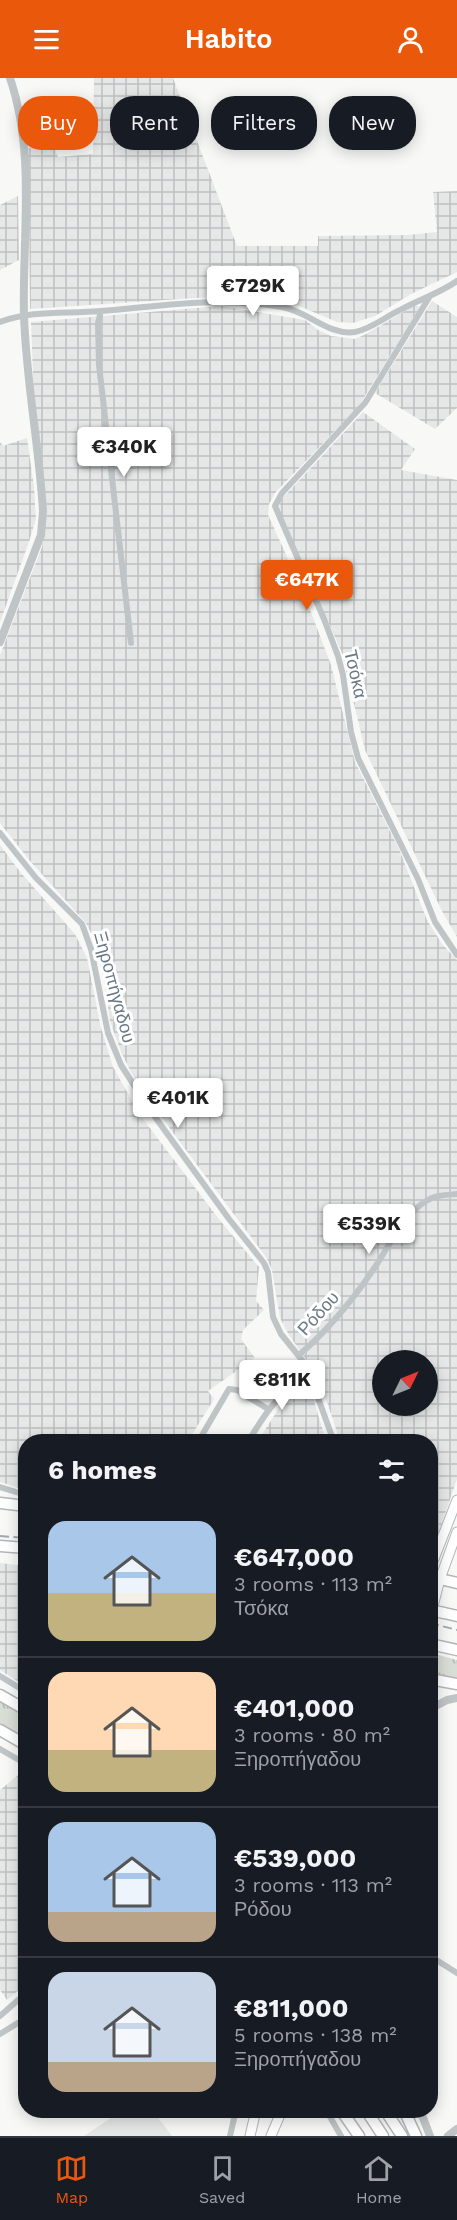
<!DOCTYPE html>
<meta charset="utf-8">
<style>
:root{--surface:#171b24;--page:#242831;--text:#f1f3f6;--muted:#9ea1a6;--line:#363941;--accent:#ea580c}
body{margin:0;font-family:"Work Sans",sans-serif;background:var(--page);color:var(--text);height:100vh;display:flex;flex-direction:column;font-size:22px;white-space:nowrap}
*{box-sizing:border-box;margin:0}
p{font-size:20px;color:var(--muted)}
.icon{flex:none;width:33px;height:33px;fill:none;stroke:currentColor;stroke-width:2;stroke-linecap:round;stroke-linejoin:round}
.map{position:relative;flex:1;overflow:hidden}
.sheet{position:absolute;left:18px;top:1356px;width:420px;height:684px;display:flex;flex-direction:column;background:var(--surface);border-radius:24px;box-shadow:0 3px 15px #0003}
.sheet>*{flex:none}
.top-card{position:absolute;left:18px;top:18px;width:422px;height:54px;display:flex;gap:12px}
.needle{width:39px;rotate:47deg}
.buttons{position:absolute;left:372px;top:1272px;display:grid;gap:12px}
.buttons a{display:grid;place-items:center;width:66px;height:66px;border-radius:50%;background:var(--surface);box-shadow:0 3px 15px #0003;font-size:30px}
.price{position:absolute;translate:-50% -51px;padding:0 14px;border-radius:6px;background:#fff;color:#222;font-size:20px;line-height:39px;filter:drop-shadow(0 2px 3px #0008)}
.price::after{content:'';position:absolute;left:50%;top:36px;width:18px;height:14px;margin-left:-9px;background:inherit;clip-path:polygon(0 0,100% 0,50% 100%)}
.price.on{background:var(--accent);color:#fff}
ul{padding:0;list-style:none}
li{display:flex;align-items:center;gap:18px;height:150px;padding:0 30px}
li+li{border-top:2px solid var(--line)}
li span{display:grid;place-items:center;flex:none;width:168px;height:120px;border-radius:18px;color:#555}
li>.icon{margin-inline-start:auto}
span .icon{width:72px;height:72px;fill:#fffc;stroke-width:1}
li b{font-size:26px}
h2{display:flex;justify-content:space-between;align-items:center;height:72px;padding:0 30px;font-size:26px}
.tag{padding:0 21px;border-radius:24px;background:var(--surface);box-shadow:0 3px 15px #0003;font-size:21px;line-height:54px}
.tag.on{background:var(--accent);color:#fff}
header{display:flex;justify-content:space-between;align-items:center;height:78px;padding:0 30px;background:var(--accent);color:#fff;font-size:27px;font-weight:600}
.tab-bar{display:flex;justify-content:space-around;align-items:center;height:84px;border-top:2px solid var(--line);background:var(--surface);font-size:16px;color:var(--muted)}
.tab-bar a{display:grid;justify-items:center;gap:3px}
.tab-bar .on{color:var(--accent)}
.map>svg:first-child{display:block}
</style>
<header><svg class="icon" aria-label="menu" viewBox="0 0 24 24"><path d="M4 6h16M4 12h16M4 18h16"/></svg>Habito<svg class="icon" aria-label="person" viewBox="0 0 24 24"><circle cx="12" cy="8" r="4"/><path d="M4 21q1-7 8-7t8 7"/></svg></header>
<div class="map">
<svg width="457" height="2058" viewBox="0 0 457 2058">
<defs>
<pattern id="industrial-grid" width="8" height="8" patternUnits="userSpaceOnUse" patternTransform="scale(1.5)"><rect width="8" height="8" fill="#e6e7e7"/><path d="M0 4h8M4 0v8" fill="none" stroke="#bec0c1"/></pattern>
<pattern id="grass-tufts" width="24" height="20" patternUnits="userSpaceOnUse" patternTransform="scale(1.5)"><rect width="24" height="20" fill="#d8ddd5"/><path d="M3 7l-1-3M5 7V3M7 7l1-3M15 17l-1-3M17 17v-4M19 17l1-3" fill="none" stroke="#b3b8b2"/></pattern>
</defs>
<rect width="100%" height="100%" fill="#f8f8f6"/>
<!-- built -->
<path fill="#e6e7e7" d="M123 2032 153 2033 172 2058H84Z"/>
<!-- industrial -->
<path fill="url(#industrial-grid)" fill-rule="evenodd" d="M94 0H173L237 168H318V158L408 157 437 154 433 114 457 113V194L411 216 375 238 353 245 337 244 292 225 268 221 233 219 195 220 30 231 29 138 26 70 53 67 58 79 93 76Z
M18 118 19 182 0 192V127Z
M432 223 457 239V330L435 351 375 315Z
M415 227 420 229 358 329 275 415 269 426 268 437 304 516 331 587 355 684 399 771 427 842 442 866 457 882V1401L431 1477 430 1364 340 1363 319 1300 289 1257 280 1240 272 1192 266 1179 171 1052 132 996 121 974 110 943 104 901 94 861 86 845 30 783 0 745V577L42 469 47 433 34 322 31 244 221 228 305 242 318 252 331 258 355 261 366 256ZM382 1282H428V1328H382Z
M363 334 415 371 401 392 457 402V859L442 833 365 672 342 575 279 432 280 423Z
M27 360 34 409 36 440 29 464 0 544V364L3 368Z
M0 767 21 795 75 856 87 880 101 950 113 989 140 1037 218 1140 259 1189 256 1223 264 1232 243 1252 241 1261 255 1280 208 1313 214 1321 188 1363 26 1364 25 1412 0 1404Z
M308 1303 326 1363H258L286 1319Z
M0 1485 25 1488V1608L0 1592Z
M23 1693 26 1695 25 1907 7 1922 0 1912V1712Z"/>
<!-- grass -->
<path fill="url(#grass-tufts)" d="M431 1575 457 1582V1600L431 1595Z
M0 1622 25 1638V1661L0 1646Z"/>
<g fill="none" stroke-linecap="round" stroke-linejoin="round">
<defs>
<path id="primary" d="M430 1491 457 1422
M430 1540 440 1501 457 1454
M250 2058 256 2032
M271 2058 282 2032"/>
<path id="motorway" d="M0 1425 26 1428
M0 1468 26 1470
M440 1501 457 1505
M444 1535 457 1538
M430 1566 457 1572
M430 1601 457 1606
M0 1617 26 1632
M0 1652 26 1667
M341 2032 359 2058
M366 2032 383 2058
M385 2032 402 2058
M404 2032 416 2058"/>
</defs>
<!-- primary casing -->
<use href="#primary" stroke="#b3b8bc" stroke-width="11"/>
<!-- motorway casing -->
<use href="#motorway" stroke="#b3b7ba" stroke-width="13"/>
<!-- minor -->
<path stroke="#bfc4c7" stroke-width="6" d="M430 218 365 325 282 415 275 428 324 541 338 578 343 597 351 654 358 680 418 801 435 844 457 877
M101 233 98 245 99 287 131 565
M0 244C31 232 67 236 100 233 163 228 219 218 282 229 308 233 328 258 355 254 371 251 385 239 400 232 418 222 440 215 457 203
M0 755 36 800 82 846 91 871 108 955 121 987 150 1032 229 1141 264 1185 268 1194 273 1239 281 1256 302 1282 309 1295 334 1364
M299 1277C328 1252 353 1222 375 1189 390 1167 402 1138 426 1123 435 1117 446 1117 457 1116
M249 1320 260 1302
M198 1364 229 1311 237 1312 268 1331
M248 1364C265 1335 281 1312 309 1295
M0 1409 26 1417
M0 1598 26 1614
M0 1671 26 1686
M430 1878 457 1895
M0 1938 26 1915
M0 1956 26 1940
M326 2032 341 2058
M230 2058 236 2032"/>
<!-- tertiary -->
<path stroke="#bfc4c7" stroke-width="8" d="M0 564 41 457 43 433C39 367 26 302 24 237 22 159 36 76 10 0
M430 1631 447 1622 457 1620
M420 2032 430 2058
M448 2058 457 2051"/>
<!-- primary -->
<use href="#primary" stroke="#fff" stroke-width="9"/>
<!-- motorway -->
<use href="#motorway" stroke="#fff" stroke-width="10"/>
<!-- rail -->
<path stroke="#a1a8ad" stroke-width="2" stroke-dasharray="9 4.5" stroke-linecap="butt" d="M0 1458 26 1460
M430 1545 457 1552"/>
<defs>
<path id="motorway-bridge" d="M430 1532 444 1535"/>
</defs>
<!-- motorway-bridge casing -->
<use href="#motorway-bridge" stroke="#b3b7ba" stroke-width="13" stroke-linecap="butt"/>
<!-- motorway-bridge -->
<use href="#motorway-bridge" stroke="#fff" stroke-width="10"/>
</g>
<g text-anchor="middle" dominant-baseline="central" stroke-width="6" stroke-linejoin="round" paint-order="stroke">
<!-- street labels -->
<g font-size="18" fill="#697885" stroke="#fff">
<text transform="translate(356 596) rotate(77)">Τσόκα</text>
<text transform="translate(115 909) rotate(75)">Ξηροπήγαδου</text>
<text transform="translate(318 1235) rotate(-48)">Ρόδου</text>
</g>
</g>
</svg>
<div class="buttons">
<a><svg class="needle" viewBox="-14 -14 28 28"><path d="M0-13l5 13h-10z" fill="#e53935"/><path d="M0 13l5-13h-10z" fill="#9ea1a6"/></svg></a>
</div>
<b class="price" style="left:253px;top:239px">€729K</b>
<b class="price" style="left:124px;top:400px">€340K</b>
<b class="price on" style="left:307px;top:533px">€647K</b>
<b class="price" style="left:178px;top:1051px">€401K</b>
<b class="price" style="left:369px;top:1177px">€539K</b>
<b class="price" style="left:282px;top:1333px">€811K</b>
<div class="top-card">
<a class="tag on">Buy</a>
<a class="tag">Rent</a>
<a class="tag">Filters</a>
<a class="tag">New</a>
</div>
<section class="sheet">
<h2>6 homes<svg class="icon" aria-label="filters" viewBox="0 0 24 24"><path d="M4 7h16M4 17h16"/><circle cx="9" cy="7" r="2"/><circle cx="15" cy="17" r="2"/></svg></h2>
<ul>
<li><span style="background:linear-gradient(#a9c7e8 60%,#c2b280 0)"><svg class="icon" aria-label="home" viewBox="0 0 24 24"><path d="M3 11l9-7 9 7M6 9v11h12V9"/></svg></span><div><b>€647,000</b><p>3 rooms · 113 m²</p><p>Τσόκα</p></div></li>
<li><span style="background:linear-gradient(#ffd9b3 65%,#c2b280 0)"><svg class="icon" aria-label="home" viewBox="0 0 24 24"><path d="M3 11l9-7 9 7M6 9v11h12V9"/></svg></span><div><b>€401,000</b><p>3 rooms · 80 m²</p><p>Ξηροπήγαδου</p></div></li>
<li><span style="background:linear-gradient(#a9c7e8 75%,#b9a48a 0)"><svg class="icon" aria-label="home" viewBox="0 0 24 24"><path d="M3 11l9-7 9 7M6 9v11h12V9"/></svg></span><div><b>€539,000</b><p>3 rooms · 113 m²</p><p>Ρόδου</p></div></li>
<li><span style="background:linear-gradient(#c9d6e8 75%,#b9a48a 0)"><svg class="icon" aria-label="home" viewBox="0 0 24 24"><path d="M3 11l9-7 9 7M6 9v11h12V9"/></svg></span><div><b>€811,000</b><p>5 rooms · 138 m²</p><p>Ξηροπήγαδου</p></div></li>
</ul>
</section>
</div>
<nav class="tab-bar">
<a class="on"><svg class="icon" aria-label="map" viewBox="0 0 24 24"><path d="M3 6l6-2 6 2 6-2v14l-6 2-6-2-6 2zM9 4v14M15 6v14"/></svg>Map</a>
<a><svg class="icon" aria-label="saved" viewBox="0 0 24 24"><path d="M7 4h10v16l-5-4-5 4z"/></svg>Saved</a>
<a><svg class="icon" aria-label="home" viewBox="0 0 24 24"><path d="M3 11l9-7 9 7M6 9v11h12V9"/></svg>Home</a>
</nav>
